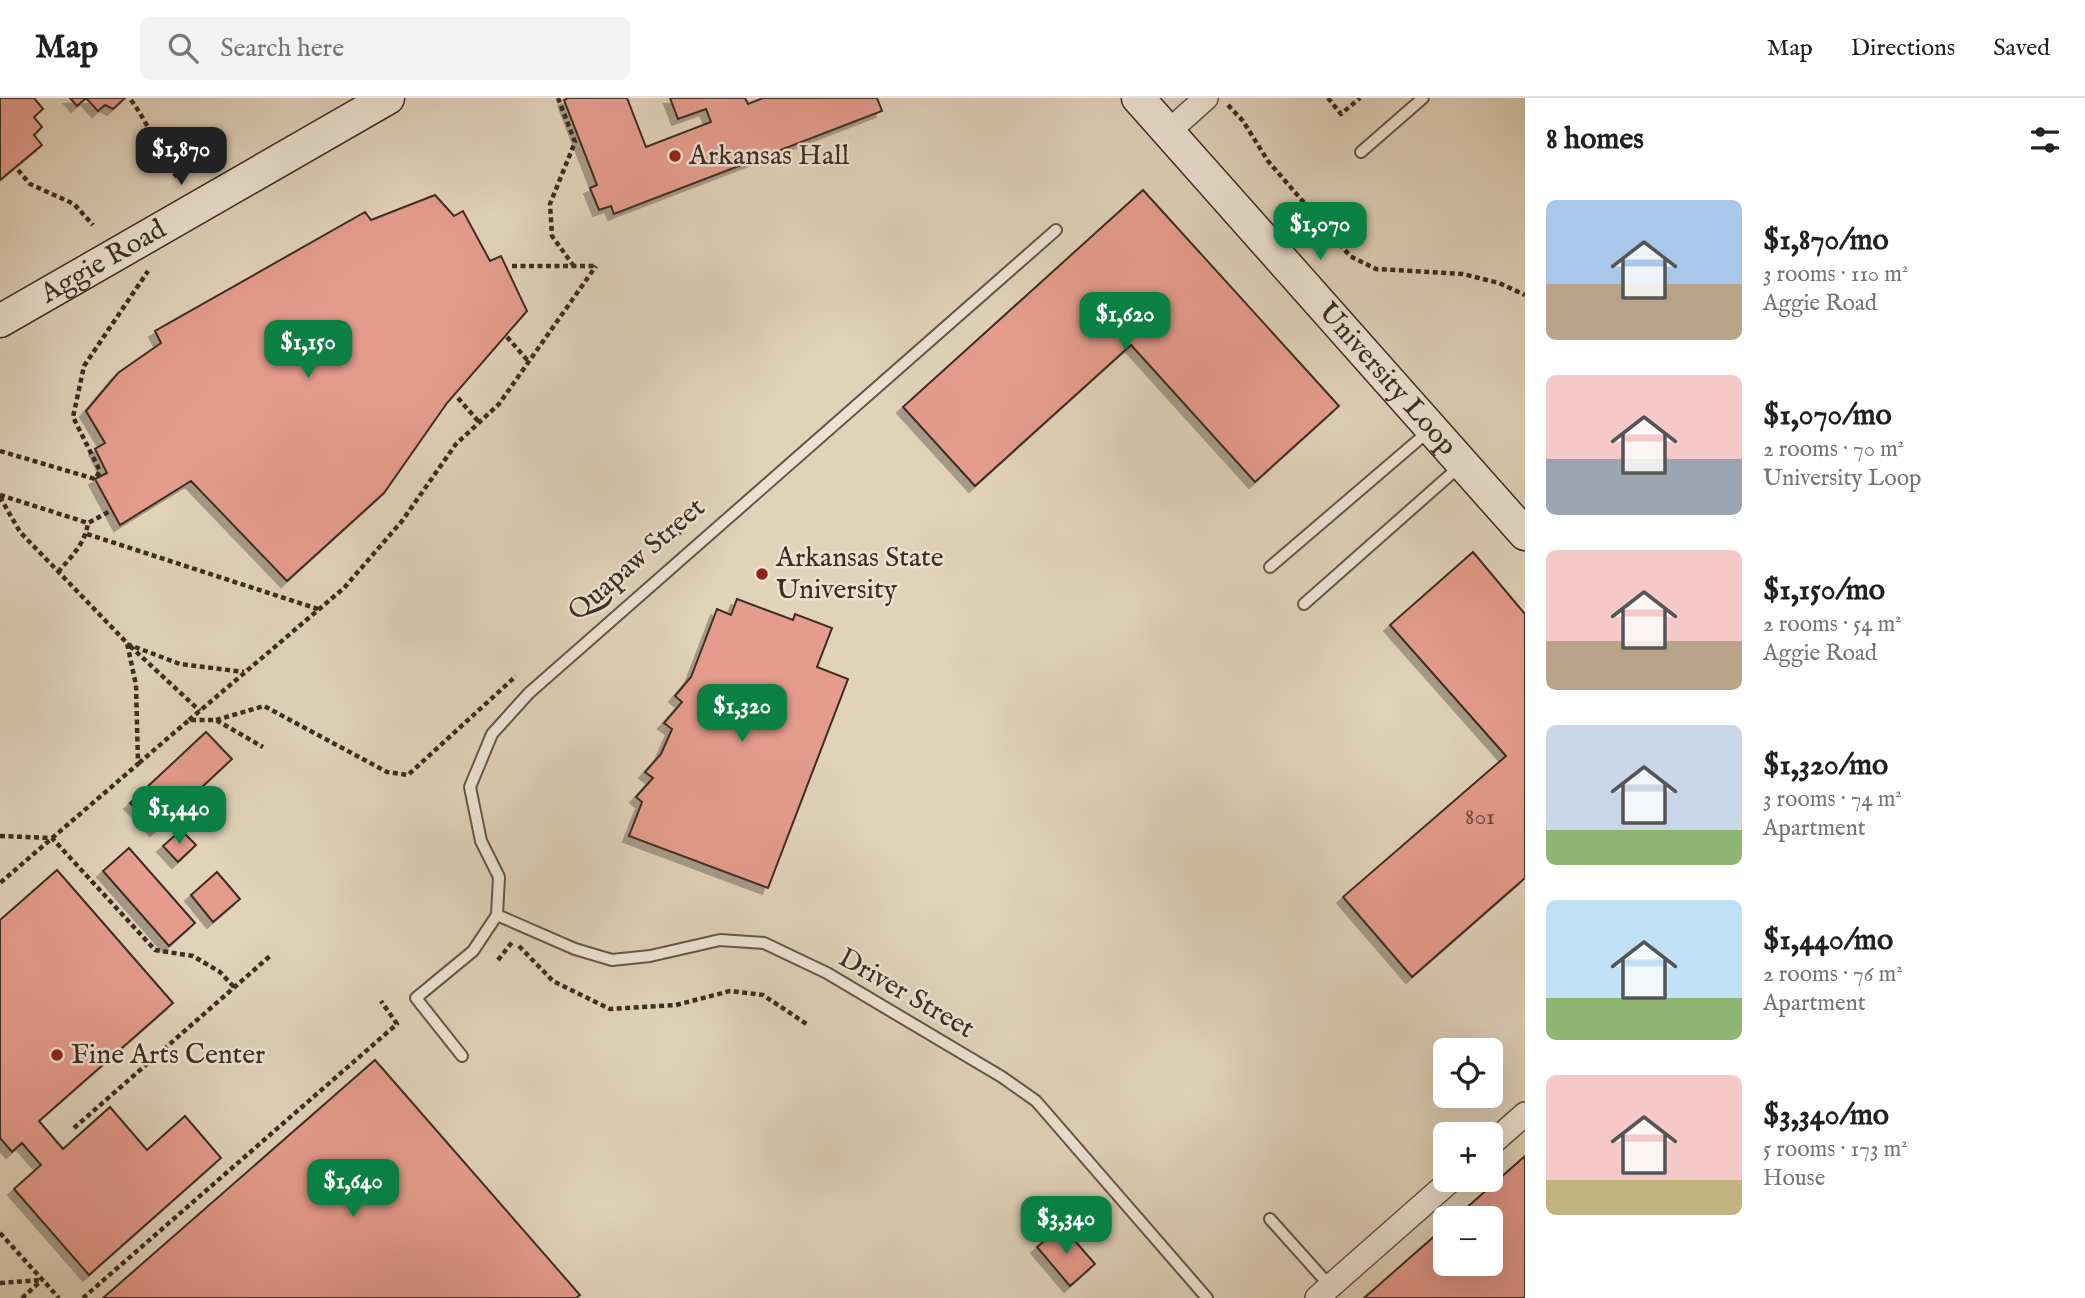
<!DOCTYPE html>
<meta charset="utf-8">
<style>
:root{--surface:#fff;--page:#f2f2f2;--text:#202124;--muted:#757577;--line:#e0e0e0;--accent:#0b8043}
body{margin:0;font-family:"IM FELL English",serif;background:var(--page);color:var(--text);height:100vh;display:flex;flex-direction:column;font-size:26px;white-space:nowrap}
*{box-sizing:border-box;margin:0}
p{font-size:23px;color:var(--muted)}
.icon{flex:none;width:38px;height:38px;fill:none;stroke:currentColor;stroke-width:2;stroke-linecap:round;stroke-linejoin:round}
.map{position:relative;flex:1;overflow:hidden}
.panel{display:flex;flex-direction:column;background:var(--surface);width:560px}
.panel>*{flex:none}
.controls{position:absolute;left:1433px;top:940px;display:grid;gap:14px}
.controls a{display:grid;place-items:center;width:70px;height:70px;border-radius:10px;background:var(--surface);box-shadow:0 7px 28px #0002;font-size:35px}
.price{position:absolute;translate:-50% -60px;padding:0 16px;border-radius:14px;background:var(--accent);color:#fff;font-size:23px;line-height:46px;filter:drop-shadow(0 2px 4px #0008)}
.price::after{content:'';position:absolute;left:50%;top:42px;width:21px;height:16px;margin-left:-10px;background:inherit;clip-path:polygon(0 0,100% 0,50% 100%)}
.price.selected{background:#222;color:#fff}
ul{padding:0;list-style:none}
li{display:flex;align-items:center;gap:21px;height:175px;padding:0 21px}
li span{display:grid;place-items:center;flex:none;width:196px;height:140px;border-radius:10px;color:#555}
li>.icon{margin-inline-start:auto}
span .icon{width:84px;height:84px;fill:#fffc;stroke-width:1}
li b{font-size:30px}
h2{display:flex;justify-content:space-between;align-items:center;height:84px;padding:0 21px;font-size:30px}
header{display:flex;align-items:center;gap:42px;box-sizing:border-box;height:98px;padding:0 35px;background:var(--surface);border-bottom:2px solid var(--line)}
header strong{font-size:33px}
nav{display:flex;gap:38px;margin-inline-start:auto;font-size:24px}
.search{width:490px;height:63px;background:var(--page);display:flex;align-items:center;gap:18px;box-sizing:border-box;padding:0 24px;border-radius:10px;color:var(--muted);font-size:26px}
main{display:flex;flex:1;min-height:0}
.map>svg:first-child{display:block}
</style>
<header>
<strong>Map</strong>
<div class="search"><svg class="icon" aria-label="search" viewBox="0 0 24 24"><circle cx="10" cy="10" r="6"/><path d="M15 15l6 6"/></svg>Search here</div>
<nav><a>Map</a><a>Directions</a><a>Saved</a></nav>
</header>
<main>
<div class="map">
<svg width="1525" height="1200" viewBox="0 0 1525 1200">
<defs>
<filter id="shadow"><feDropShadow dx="-6" dy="6" stdDeviation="0" flood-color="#0004"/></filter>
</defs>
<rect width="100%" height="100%" fill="#e1d2ba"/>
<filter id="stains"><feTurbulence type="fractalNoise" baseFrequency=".00286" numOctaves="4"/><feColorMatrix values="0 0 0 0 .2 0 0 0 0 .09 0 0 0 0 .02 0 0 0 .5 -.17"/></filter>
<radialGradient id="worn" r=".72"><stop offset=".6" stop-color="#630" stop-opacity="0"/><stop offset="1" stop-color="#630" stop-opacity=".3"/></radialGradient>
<!-- building -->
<path fill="#e59c8d" stroke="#3d2d22" stroke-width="2" filter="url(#shadow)" d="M0 0H34L43 11 34 19 42 29 34 37 42 47 0 82Z
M70 0H125L113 11 105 7 98 13 86 0 77 8Z
M568 0H627L646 49 711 24 706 11 678 21 670 0H745L748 6 763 0H877L882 13 614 116 611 108 599 112 590 90 597 87 564 2Z
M1143 92 1339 308 1255 384 1131 247 975 388 903 309Z
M435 97 454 118 463 113 490 163 501 158 527 213 447 305 384 395 287 483 191 383 120 427 95 381 107 375 95 351 105 345 86 313 118 275 161 245 155 233 365 114 371 122Z
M1473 454 1525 516V780L1412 879 1343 799 1506 658 1390 527Z
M737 501 793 522 795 516 832 530 817 569 848 581 768 790 629 738 642 704 636 699 653 680 645 674 661 656 672 631 664 625 682 604 675 598 691 579 717 511 731 517Z
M206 634 232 661 156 732 130 705Z
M181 732 196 747 178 764 163 748Z
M129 750 195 825 169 848 103 773Z
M57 772 173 905 39 1023 63 1051 110 1009 147 1052 185 1018 221 1060 89 1177 14 1091 41 1067 22 1045 12 1054 0 1040V822Z
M217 774 240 801 213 824 191 797Z
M375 962 580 1197 576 1200H103Z
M1525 1058V1200H1364L1446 1128V1166H1491V1120H1455Z
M1062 1128 1095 1166 1070 1188 1037 1149Z"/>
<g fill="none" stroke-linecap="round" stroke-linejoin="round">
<defs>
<path id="lane" d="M1361 54 1423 0
M1270 469 1430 332
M1304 506 1459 369
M497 817 575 851 612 862 650 858 720 842 764 845 827 875 1002 979 1036 1003 1207 1200
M462 958 416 900 473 853 497 817 499 779 481 743 470 689 492 636 529 595 1056 132
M1270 1121 1330 1188"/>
<path id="street" d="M1168 34 1206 0
M1491 1046 1525 1016
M1317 1200 1451 1082"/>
<g id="secondary">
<path id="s1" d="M1138 0 1525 436"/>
<path id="s2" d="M0 223 388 0"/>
</g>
</defs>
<!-- lane casing -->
<use href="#lane" stroke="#665648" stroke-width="14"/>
<!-- street casing -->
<use href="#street" stroke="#665648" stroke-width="26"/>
<!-- secondary casing -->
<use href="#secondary" stroke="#3d2d22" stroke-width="35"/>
<!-- path -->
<path stroke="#3d2d22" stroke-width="4.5" stroke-dasharray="5 3.5" stroke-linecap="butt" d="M558 0 575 44 550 106 552 138 573 167
M1328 0 1341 16 1360 0
M131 2C150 27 158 56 178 80
M1228 7 1243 23 1268 63 1350 158 1376 171 1463 176 1499 185 1525 197
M18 72 30 86 74 106 93 127
M512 168H595
M507 239 529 264
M458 300 479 324
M0 353 95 381 100 373 73 319 84 268 148 173
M0 397 88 425 112 412
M0 399 20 434 127 545 136 587 138 666 0 785
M87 436 318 511
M670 443 685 430
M58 474C71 459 85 446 88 425
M127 546 180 566 244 574
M130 548 200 613
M189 622 344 490 402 423 456 346 499 306 596 168
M216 622 264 608 387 674 408 677 516 578
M139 665 189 622H216L263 649
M0 738 52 740 155 852 193 858 220 874 234 889
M519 848 553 883 610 911 676 907 730 893 763 897 808 927
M498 862 513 843
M74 1030 270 858
M1071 1132 1103 1104
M0 1135 59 1200
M0 1185 41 1182
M22 1200 42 1182
M83 1200 397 926 381 903"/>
<!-- lane -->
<use href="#lane" stroke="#ece2d2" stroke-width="10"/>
<!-- street -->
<use href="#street" stroke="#ece2d2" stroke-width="23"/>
<!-- secondary -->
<use href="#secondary" stroke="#ece2d2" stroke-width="32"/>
</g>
<!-- markers -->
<g fill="#8f2418" stroke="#ece2d2" stroke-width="2.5">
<circle cx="675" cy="58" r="7"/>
<circle cx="762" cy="476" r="7"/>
<circle cx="57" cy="957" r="7"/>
</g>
<g text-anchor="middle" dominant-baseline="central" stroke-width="5" stroke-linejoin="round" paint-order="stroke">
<!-- number labels -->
<g font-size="24" fill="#67493d">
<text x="1480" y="719">801</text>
</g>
<!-- poi labels -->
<g font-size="28" fill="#3d2d22" stroke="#ece2d2" text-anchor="start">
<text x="689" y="58">Arkansas Hall</text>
<text x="776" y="460">Arkansas State<tspan x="776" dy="32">University</tspan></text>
<text x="71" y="957">Fine Arts Center</text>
</g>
<!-- street labels -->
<g font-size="28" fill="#3d2d22" stroke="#ece2d2">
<text stroke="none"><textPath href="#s2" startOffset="119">Aggie Road</textPath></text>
<text stroke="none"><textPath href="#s1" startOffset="376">University Loop</textPath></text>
<text transform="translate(637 462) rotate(-41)">Quapaw Street</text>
<text transform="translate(906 896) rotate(30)">Driver Street</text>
</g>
</g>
<rect width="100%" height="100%" filter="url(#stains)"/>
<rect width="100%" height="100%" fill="url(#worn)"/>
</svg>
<div class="controls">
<a><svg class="icon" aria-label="locate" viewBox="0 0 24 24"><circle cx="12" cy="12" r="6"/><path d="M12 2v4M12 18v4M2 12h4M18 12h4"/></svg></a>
<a>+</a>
<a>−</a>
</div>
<b class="price selected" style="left:181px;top:89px">$1,870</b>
<b class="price" style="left:1320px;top:164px">$1,070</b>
<b class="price" style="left:1125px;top:254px">$1,620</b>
<b class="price" style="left:308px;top:282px">$1,150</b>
<b class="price" style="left:742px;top:646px">$1,320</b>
<b class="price" style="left:179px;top:748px">$1,440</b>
<b class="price" style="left:353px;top:1121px">$1,640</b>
<b class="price" style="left:1066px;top:1158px">$3,340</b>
</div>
<section class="panel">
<h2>8 homes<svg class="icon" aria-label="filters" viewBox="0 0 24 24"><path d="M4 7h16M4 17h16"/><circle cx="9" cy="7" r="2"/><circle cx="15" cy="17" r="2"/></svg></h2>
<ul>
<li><span style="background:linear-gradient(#a9c7e8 60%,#b9a48a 0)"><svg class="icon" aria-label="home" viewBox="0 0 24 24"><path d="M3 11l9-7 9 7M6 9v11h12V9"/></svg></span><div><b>$1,870/mo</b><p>3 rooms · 110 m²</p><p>Aggie Road</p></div></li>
<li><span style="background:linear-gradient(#f6c9c9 60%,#9aa5b1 0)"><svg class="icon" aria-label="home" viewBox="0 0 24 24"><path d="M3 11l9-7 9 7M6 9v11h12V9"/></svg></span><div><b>$1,070/mo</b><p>2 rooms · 70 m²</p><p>University Loop</p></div></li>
<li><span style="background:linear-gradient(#f6c9c9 65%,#b9a48a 0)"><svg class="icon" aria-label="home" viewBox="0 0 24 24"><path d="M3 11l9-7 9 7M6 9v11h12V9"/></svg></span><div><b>$1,150/mo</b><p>2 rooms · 54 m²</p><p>Aggie Road</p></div></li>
<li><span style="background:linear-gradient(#c9d6e8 75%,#8fb573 0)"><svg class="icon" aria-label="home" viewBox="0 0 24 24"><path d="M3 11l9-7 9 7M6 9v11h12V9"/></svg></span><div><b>$1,320/mo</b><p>3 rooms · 74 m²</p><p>Apartment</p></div></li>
<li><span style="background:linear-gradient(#bfe0f5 70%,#8fb573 0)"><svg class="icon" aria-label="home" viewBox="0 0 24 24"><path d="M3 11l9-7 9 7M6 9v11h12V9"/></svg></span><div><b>$1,440/mo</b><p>2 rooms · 76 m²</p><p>Apartment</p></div></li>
<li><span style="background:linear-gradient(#f6c9c9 75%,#c2b280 0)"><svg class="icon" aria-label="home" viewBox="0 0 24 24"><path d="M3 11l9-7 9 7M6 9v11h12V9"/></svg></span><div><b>$3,340/mo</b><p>5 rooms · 173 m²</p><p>House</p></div></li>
</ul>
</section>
</main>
